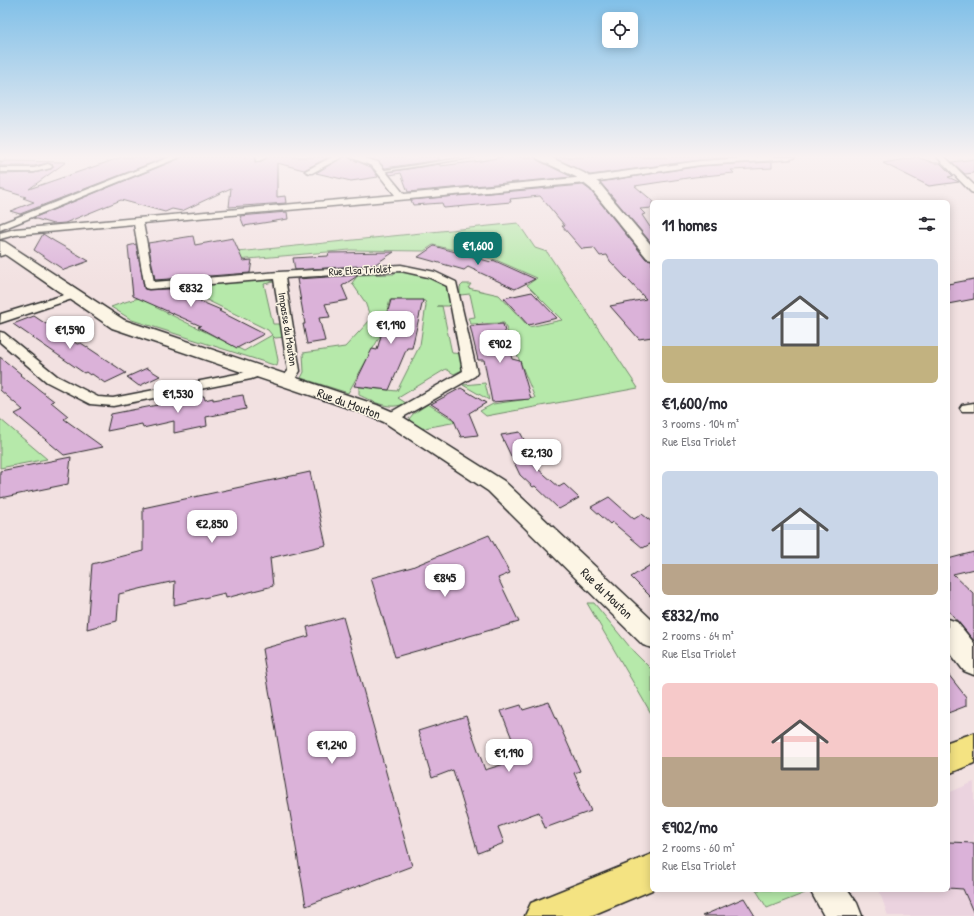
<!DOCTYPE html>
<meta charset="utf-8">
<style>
:root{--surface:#fff;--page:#f2f2f3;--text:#2b2b33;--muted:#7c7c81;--accent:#0f766e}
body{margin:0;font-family:"Patrick Hand",sans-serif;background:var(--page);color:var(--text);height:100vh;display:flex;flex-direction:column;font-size:15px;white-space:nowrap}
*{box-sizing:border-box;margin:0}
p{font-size:13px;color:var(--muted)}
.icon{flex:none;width:22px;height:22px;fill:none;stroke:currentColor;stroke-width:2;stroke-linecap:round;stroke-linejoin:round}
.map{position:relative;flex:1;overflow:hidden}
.side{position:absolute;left:650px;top:200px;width:300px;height:692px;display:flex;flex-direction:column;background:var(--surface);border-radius:6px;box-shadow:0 2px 10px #0003}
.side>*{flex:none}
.controls{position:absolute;left:602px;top:12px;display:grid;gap:8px}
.controls a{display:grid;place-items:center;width:36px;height:36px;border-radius:6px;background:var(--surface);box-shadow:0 2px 10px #0003;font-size:20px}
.price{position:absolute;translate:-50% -34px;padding:0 9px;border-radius:8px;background:#fff;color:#222;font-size:13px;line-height:26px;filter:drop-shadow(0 1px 2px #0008)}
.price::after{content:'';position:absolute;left:50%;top:24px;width:12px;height:9px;margin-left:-6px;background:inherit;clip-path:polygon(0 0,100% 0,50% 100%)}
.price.current{background:var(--accent);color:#fff}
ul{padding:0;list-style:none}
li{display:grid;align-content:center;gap:8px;height:212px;padding:0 12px}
li span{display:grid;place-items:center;height:124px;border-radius:6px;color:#555}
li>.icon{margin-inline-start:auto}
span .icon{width:72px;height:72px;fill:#fffc;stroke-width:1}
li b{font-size:17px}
h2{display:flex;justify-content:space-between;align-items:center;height:48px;padding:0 12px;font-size:17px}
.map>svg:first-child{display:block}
</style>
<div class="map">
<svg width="974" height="916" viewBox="0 0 974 916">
<rect width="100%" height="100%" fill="#f2e1e1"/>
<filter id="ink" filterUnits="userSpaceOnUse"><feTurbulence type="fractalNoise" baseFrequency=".025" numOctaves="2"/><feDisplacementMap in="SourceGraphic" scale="8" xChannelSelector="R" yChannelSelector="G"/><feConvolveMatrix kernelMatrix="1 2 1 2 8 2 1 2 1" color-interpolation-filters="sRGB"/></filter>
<g filter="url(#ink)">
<!-- built -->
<path fill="#ebd3df" d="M974 782V916H888L879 890H948V793Z"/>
<!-- green -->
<path fill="#b6e9aa" stroke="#708a6a" d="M518 223 535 248 547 252 638 388 486 416 480 411 493 404 535 398 504 323 471 324 468 318 475 317 470 294 460 295V287L463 284H471L468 288 499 295 529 327 562 320 527 285 537 278 496 260 433 245 424 251 350 250 169 266 165 281H154L151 261Z
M395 270 432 278 448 287 452 306H437H442L452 353 463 354 464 369 454 374 446 369 398 398 406 403C390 411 374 402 359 395V387L397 391 420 345 426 305 425 301 394 300H390L380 336 348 393 301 378 304 372 303 353 345 347 371 319 365 302 352 283 358 275 394 274Z
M262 279 269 280 273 282 264 284 273 324H283L286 337 275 338 273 336 278 360 277 366 132 320 111 307C134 298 154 294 179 292L155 307 244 351 272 335 268 330 178 286Z
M485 383 489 400 463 385Z
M428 404 457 422 419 429 409 419 413 414Z
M0 419 47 459 0 468Z
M587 603H594L634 652 652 670V715Z
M756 890H802L805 893 767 908Z"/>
<!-- building -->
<path fill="#dbb2d9" stroke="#2b2b2b" d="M122 157H137L145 159 151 157H167L20 214 10 211 34 202 23 198 26 197 0 189V174L34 173 51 169 53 167V165L48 163 34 166H0V164L5 161 66 162 29 189Z
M181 157H255V162H259L268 157H329L304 170 277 163V197L285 196 286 203 229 207 231 188 182 211 172 209 165 212 121 200 65 223 53 224 33 218 181 158Z
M343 157H349V158L371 167 378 177 351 181 316 173Z
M365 157H439V160L385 168 378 161Z
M502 157H535L537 160 572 177 408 192 401 173 390 175 388 172 440 164V166L481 161Z
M553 157H743L700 160 590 175Z
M917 157 934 163H940L953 176 948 177 959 182 929 186 883 163Z
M974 159V173L965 174 952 162Z
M772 162V168L731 170 734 173 694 177 635 186 654 202H652V208L640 209 645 214 642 215 652 230V244L600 182 700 166Z
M583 185 590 190 646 259 652 260V337L639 339 610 306 646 299 610 261 607 255 600 256 594 248 582 249 562 226H565L540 196 510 199 511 202 444 208 442 203 413 205 411 200Z
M287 212 288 219 244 226 240 216Z
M43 234 54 241 89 261 64 270 34 250Z
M193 236 195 245 233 238 243 261 252 260 250 273 155 280 148 243Z
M136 244 145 289H171L221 310 219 311 264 334 237 348 198 327 201 326 133 296 128 246Z
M434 246 491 262 493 260 535 279 515 289 468 267 464 270 418 257Z
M394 252 374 265 295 270 293 258 328 256 329 253Z
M359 275 342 286 348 300 325 304 330 317 319 318 325 341 307 344 303 324H305L297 279Z
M974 279V299L948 304V284Z
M532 292 557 318 528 325 504 298Z
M391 300H423L412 348H407L389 390 354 386 372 349 377 350Z
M34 316 46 324 48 323 77 344 81 343 126 373 105 383 92 374 90 375 86 372 84 373 13 324Z
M503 324 512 359 520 361 531 399 492 402 484 360H478L470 326Z
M0 357 21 374 20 375 54 401 51 402 68 416 64 419 103 447 64 455 15 414 23 410 0 390Z
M147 368 160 376 139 386 127 377Z
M461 388 486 403 469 413 478 435 461 437 453 418 431 404Z
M243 395 246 409 206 417 207 426 174 433V421L143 428 142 424 107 431 111 414 204 396 205 400 213 398V400Z
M520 432 529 449 517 451 559 487 564 484 579 498 559 509 535 486 533 487 520 475 501 435Z
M71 457 68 484 0 498V471Z
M310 472 326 545 270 558 273 586 226 598 225 593 174 605 175 581 152 586 119 594 117 621 87 629 92 564 143 551V508Z
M609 497 634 519 642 514 652 522V543L643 548 612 522 610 524 591 507Z
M489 535 510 573 498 578 519 622 395 657 371 578 412 567Z
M974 552V569L953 574 974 594V641L948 610V559Z
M652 564V598L631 577Z
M343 617 412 866 306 906 262 649 309 636 307 627Z
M948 674 966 697V706L948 713Z
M549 702 580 771 574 773 591 811 545 828 539 812 498 827 504 843 478 853 453 770 432 778 418 731 466 716 485 770 520 759 501 711 521 705 523 710Z
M948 842 974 843V914L963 889 948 888Z
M744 898 755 916H702Z"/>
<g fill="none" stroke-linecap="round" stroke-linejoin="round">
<defs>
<path id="lane" d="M467 157H475L381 172 379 171Z
M10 249 12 250V252L0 256V252Z"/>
<path id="street" d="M0 157H7L0 161Z
M170 157H180L0 230V224Z
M256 157H267L259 161H256Z
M332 157H342L312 173H309L305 171Z
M350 157H361L378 162 404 194 586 177 700 161 760 157H795L791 159 700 165 586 183 143 223 154 282 279 272 401 265 435 272 456 282 477 373 475 376 396 421 391 422 386 421 384 418 386 415 463 371 447 286 428 277 401 271 285 278 300 371 292 384H282L280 381 288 371 274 279 149 289 145 288 134 224 15 235 0 239V233L15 229 395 195 372 166Z
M937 157H945L974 185V193L971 192Z
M48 164 52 166 51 168 34 172H0V168H34Z
M74 292 80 295 78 297 0 323 1 314Z
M0 332 4 333 57 376 98 397 113 398 247 372 260 367 265 368 266 371 265 374 251 379 113 406 90 404 47 382 0 342Z
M974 403V411H962L960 408 962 405Z"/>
<path id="secondary" d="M536 157H550L584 173 599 183 652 246V259L647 258 591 189 576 177 538 159Z
M0 241 5 242 124 320 377 405 398 414 504 481 652 620V648L643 645 488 491 384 422 363 413 112 328 0 251Z
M948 619 957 622 974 643V675L964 671 948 650Z
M810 890H848L857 903 862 916H824Z"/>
<path id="primary" d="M974 733V763L948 774V742Z
M652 854V890L590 916H525L531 903Z"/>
</defs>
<!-- lane casing -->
<use href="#lane" stroke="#2b2b2b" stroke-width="3"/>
<!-- street casing -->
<use href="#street" stroke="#2b2b2b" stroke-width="3"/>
<!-- secondary casing -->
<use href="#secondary" stroke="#2b2b2b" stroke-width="3"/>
<!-- primary casing -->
<use href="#primary" stroke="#2b2b2b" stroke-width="3"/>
<!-- lane -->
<use href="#lane" fill="#fcf5e5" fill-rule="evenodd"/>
<!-- street -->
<use href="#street" fill="#fcf5e5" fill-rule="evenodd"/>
<!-- secondary -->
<use href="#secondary" fill="#fcf5e5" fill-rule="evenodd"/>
<!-- primary -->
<use href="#primary" fill="#f4e382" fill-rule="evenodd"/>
</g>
</g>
<!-- sky -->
<linearGradient id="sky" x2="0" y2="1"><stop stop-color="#81c0e8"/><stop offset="0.55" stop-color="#f9f2f2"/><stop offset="1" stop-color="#f9f2f2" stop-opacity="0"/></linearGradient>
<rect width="974" height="285" fill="url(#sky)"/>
<g text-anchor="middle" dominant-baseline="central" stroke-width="3" stroke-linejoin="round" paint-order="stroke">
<!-- far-street labels -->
<g font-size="11" fill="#2b2b2b" stroke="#fcf5e5">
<text transform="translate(360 270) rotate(-3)">Rue Elsa Triolet</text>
<text transform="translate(288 329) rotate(81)">Impasse du Mouton</text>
</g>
<!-- street labels -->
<g font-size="13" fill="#2b2b2b" stroke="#fcf5e5">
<text transform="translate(349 403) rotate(20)">Rue du Mouton</text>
<text transform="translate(607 593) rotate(44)">Rue du Mouton</text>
</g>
</g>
</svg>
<div class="controls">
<a><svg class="icon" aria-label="locate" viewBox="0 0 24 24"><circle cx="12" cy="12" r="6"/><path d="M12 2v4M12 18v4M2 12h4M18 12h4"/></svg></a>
</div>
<b class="price current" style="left:478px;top:266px">€1,600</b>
<b class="price" style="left:191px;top:308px">€832</b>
<b class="price" style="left:391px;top:345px">€1,190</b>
<b class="price" style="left:70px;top:350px">€1,590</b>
<b class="price" style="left:500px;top:364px">€902</b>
<b class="price" style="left:178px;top:414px">€1,530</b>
<b class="price" style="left:537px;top:473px">€2,130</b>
<b class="price" style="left:212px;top:544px">€2,850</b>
<b class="price" style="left:445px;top:598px">€845</b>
<b class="price" style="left:332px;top:765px">€1,240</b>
<b class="price" style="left:509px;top:773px">€1,190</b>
<section class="side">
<h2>11 homes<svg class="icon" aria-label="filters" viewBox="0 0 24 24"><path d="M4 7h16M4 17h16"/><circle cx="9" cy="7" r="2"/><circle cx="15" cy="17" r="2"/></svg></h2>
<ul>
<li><span style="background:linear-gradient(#c9d6e8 70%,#c2b280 0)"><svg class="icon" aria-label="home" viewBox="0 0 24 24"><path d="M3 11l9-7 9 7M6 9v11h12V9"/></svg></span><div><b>€1,600/mo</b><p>3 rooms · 104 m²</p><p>Rue Elsa Triolet</p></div></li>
<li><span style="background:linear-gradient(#c9d6e8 75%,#b9a48a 0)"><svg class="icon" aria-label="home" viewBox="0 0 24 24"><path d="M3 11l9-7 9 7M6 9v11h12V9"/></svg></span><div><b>€832/mo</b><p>2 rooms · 64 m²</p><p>Rue Elsa Triolet</p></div></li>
<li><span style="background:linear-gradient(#f6c9c9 60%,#b9a48a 0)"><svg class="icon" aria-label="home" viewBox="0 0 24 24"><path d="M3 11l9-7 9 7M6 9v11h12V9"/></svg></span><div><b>€902/mo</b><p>2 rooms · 60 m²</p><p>Rue Elsa Triolet</p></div></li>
</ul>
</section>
</div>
